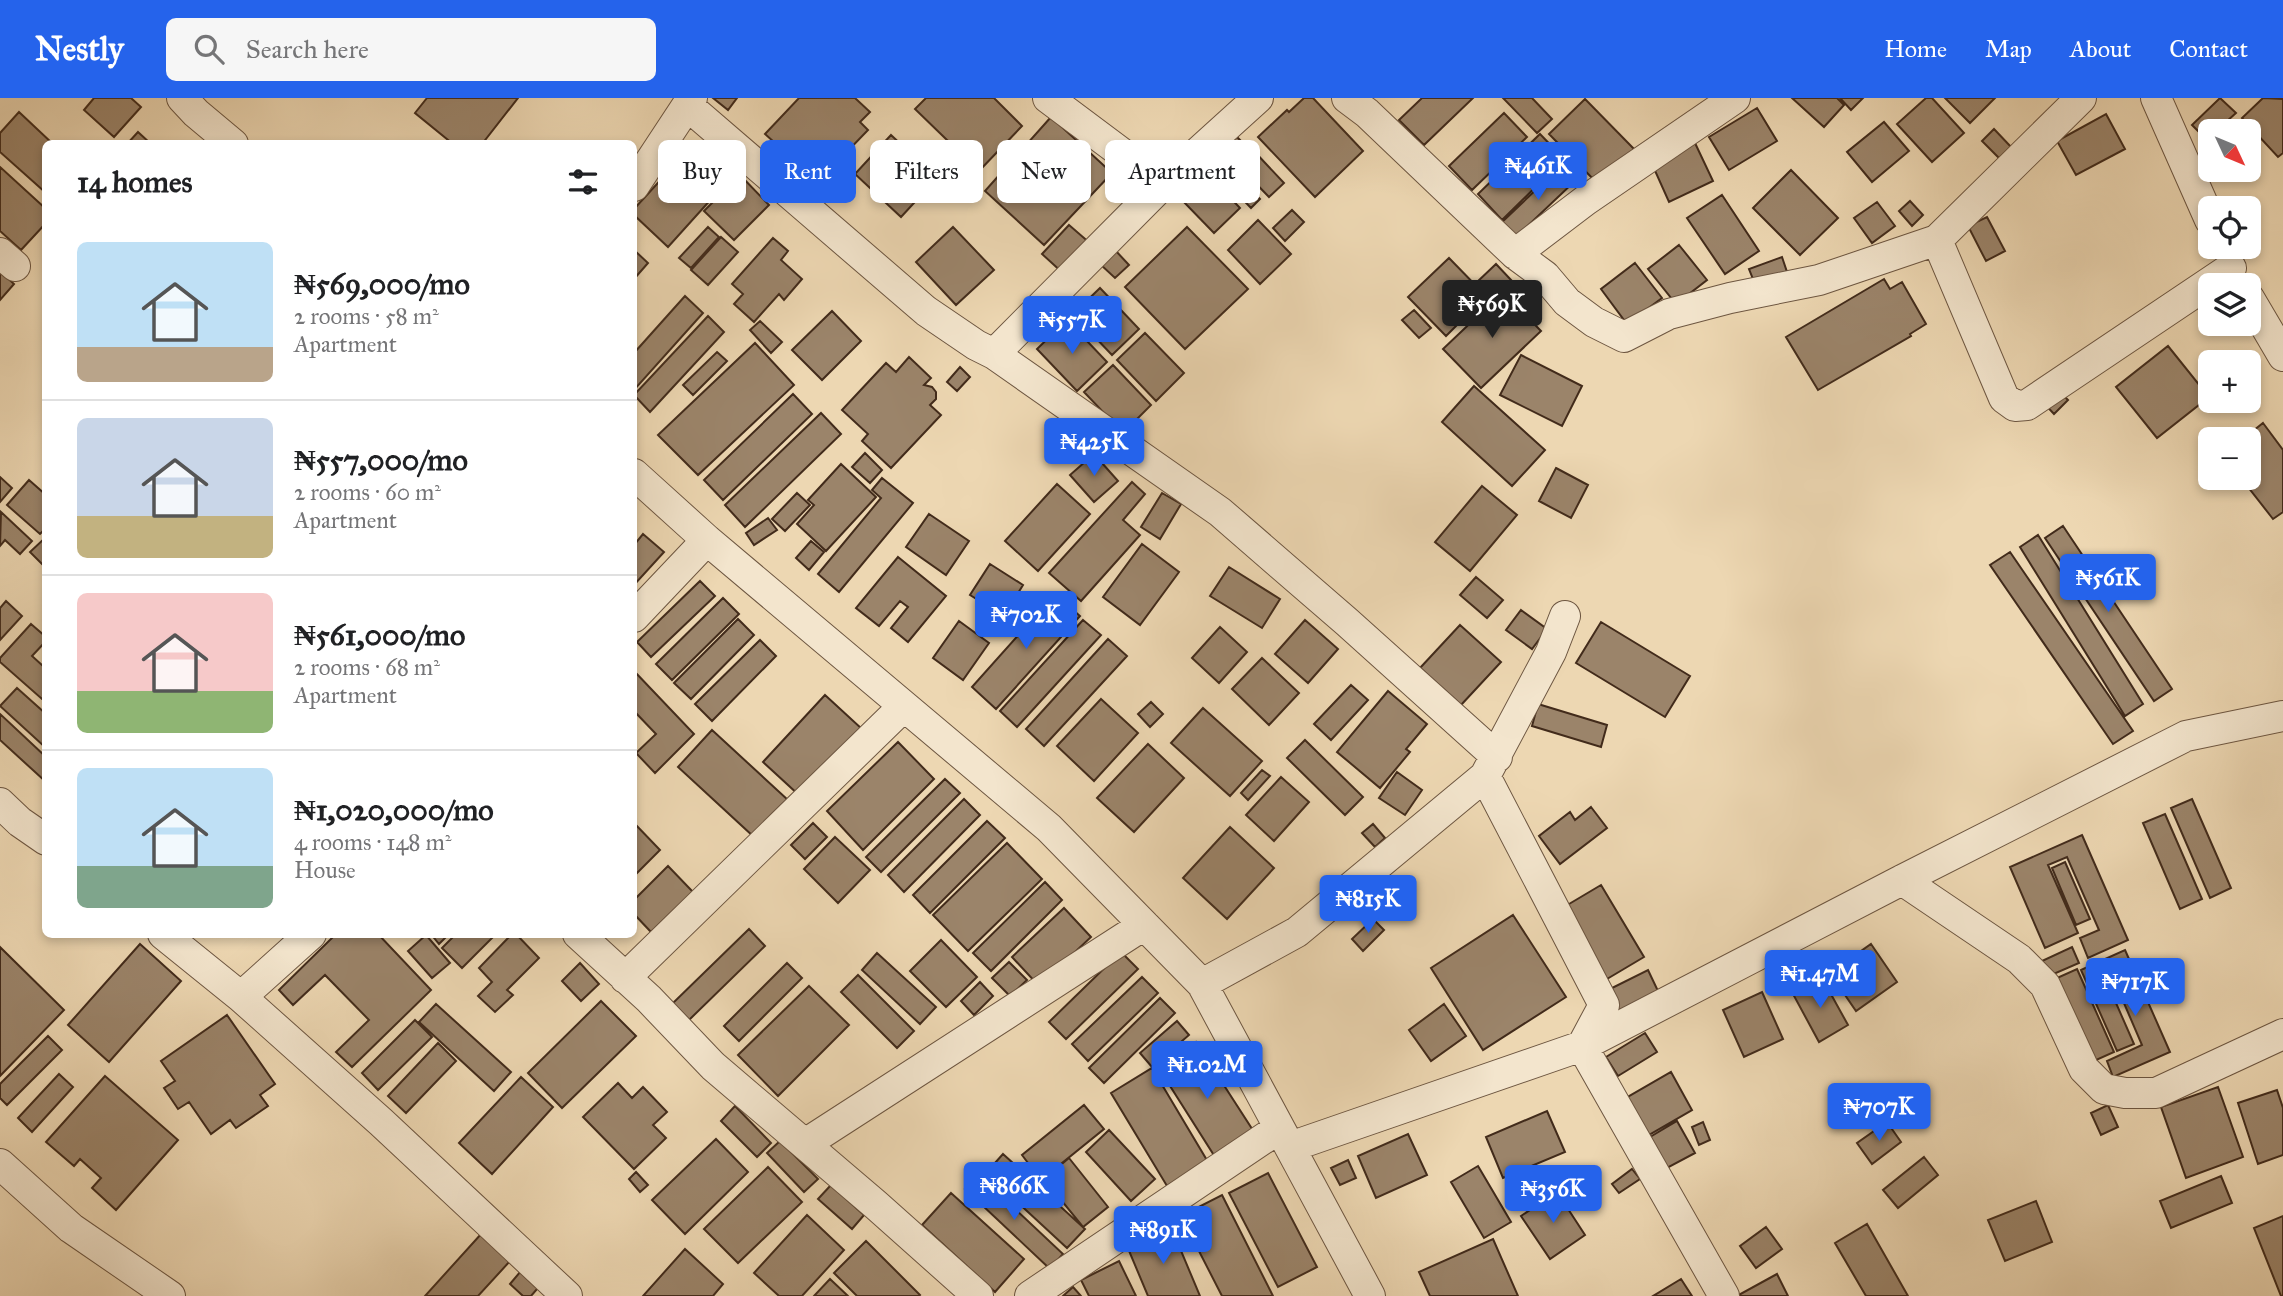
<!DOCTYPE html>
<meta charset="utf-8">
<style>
:root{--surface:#fff;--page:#f6f6f6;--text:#202124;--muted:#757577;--line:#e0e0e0;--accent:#2563eb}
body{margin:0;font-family:"IM FELL Great Primer",serif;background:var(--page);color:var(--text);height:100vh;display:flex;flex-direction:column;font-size:26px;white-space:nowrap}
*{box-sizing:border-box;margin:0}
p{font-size:23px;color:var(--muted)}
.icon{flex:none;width:38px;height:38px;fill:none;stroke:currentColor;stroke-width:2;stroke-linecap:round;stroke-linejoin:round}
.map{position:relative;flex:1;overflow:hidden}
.sheet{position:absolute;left:42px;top:42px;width:595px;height:798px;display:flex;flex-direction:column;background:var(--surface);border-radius:10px;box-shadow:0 4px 10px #0003}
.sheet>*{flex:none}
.guide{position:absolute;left:658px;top:42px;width:665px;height:63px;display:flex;gap:14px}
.needle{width:46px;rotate:134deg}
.tools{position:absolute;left:2198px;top:21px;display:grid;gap:14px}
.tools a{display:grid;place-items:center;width:63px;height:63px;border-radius:10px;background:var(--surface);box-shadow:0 4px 10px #0003;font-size:35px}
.price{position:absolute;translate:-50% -60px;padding:0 16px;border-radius:7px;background:var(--accent);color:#fff;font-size:23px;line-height:46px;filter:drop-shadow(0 2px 4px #0008)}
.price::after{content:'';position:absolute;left:50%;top:42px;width:21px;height:16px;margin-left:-10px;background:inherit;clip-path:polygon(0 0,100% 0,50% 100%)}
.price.active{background:#222;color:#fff}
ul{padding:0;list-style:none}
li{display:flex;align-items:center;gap:21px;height:175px;padding:0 35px}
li+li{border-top:2px solid var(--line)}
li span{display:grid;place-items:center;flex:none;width:196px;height:140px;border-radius:10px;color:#555}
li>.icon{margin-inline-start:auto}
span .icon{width:84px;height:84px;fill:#fffc;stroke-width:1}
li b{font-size:30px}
h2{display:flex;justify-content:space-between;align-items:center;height:84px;padding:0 35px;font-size:30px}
.chip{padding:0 24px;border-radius:10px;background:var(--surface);box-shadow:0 4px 10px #0003;font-size:24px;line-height:63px}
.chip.active{background:var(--accent);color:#fff}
header{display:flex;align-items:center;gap:42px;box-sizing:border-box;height:98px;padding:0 35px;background:var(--accent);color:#fff}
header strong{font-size:33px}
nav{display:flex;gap:38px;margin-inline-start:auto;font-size:24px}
.search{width:490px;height:63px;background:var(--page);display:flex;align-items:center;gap:18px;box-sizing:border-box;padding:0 24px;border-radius:10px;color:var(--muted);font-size:26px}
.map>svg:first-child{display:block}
</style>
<header>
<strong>Nestly</strong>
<div class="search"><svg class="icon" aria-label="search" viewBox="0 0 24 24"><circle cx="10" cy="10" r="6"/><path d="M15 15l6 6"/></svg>Search here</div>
<nav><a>Home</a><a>Map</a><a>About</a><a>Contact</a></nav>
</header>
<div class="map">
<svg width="2283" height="1198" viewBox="0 0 2283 1198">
<rect width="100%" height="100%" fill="#edd7b2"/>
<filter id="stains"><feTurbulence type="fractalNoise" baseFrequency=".00286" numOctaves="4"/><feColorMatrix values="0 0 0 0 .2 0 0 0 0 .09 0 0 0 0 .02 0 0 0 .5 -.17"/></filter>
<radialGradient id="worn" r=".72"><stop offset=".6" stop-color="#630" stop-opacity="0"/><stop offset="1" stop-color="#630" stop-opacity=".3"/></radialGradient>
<!-- building -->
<path fill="#9b846a" stroke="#422b1b" stroke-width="2" d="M94 0H131L141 9 114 39 84 12Z
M427 0H518L482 46H453L415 15Z
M713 0H737L728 12Z
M799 0H855L870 14 860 24 868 32 839 62 826 49 812 64 793 46 785 54 765 36Z
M926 0H994L1022 28 979 73 915 11Z
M1304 0H1313L1363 53 1315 99 1258 39 1287 12 1289 14Z
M1422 0H1473L1424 47 1399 22Z
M1503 0H1532L1552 21 1537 35Z
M1792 0H1837L1844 7 1824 29Z
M1840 0H1863L1851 12Z
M1926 0H1932L1964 35 1932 64 1897 26Z
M1945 0H1995L1970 25Z
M2220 0 2236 15 2216 33H2210V39L2207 42 2192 27Z
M2263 0 2283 1V55L2278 59 2242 20Z
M1585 1 1635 52 1599 87 1549 36Z
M1757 10 1777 43 1729 72 1709 39Z
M19 14 53 46H46V95L0 54V35Z
M1504 15 1527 39 1472 92 1449 68Z
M2106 16 2125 51 2076 77 2057 43Z
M1051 19 1112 75 1044 147 985 93Z
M1884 24 1909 53 1872 84 1847 54Z
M1994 31 2012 50 2000 61 1982 43Z
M138 34 151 46H127Z
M1234 36 1249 51 1223 75 1209 61Z
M1540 36 1564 61 1502 122 1478 96Z
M891 37 937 80 901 119 855 76Z
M1695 45 1713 83 1669 104 1652 66Z
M1253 52 1284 85 1269 99 1238 67Z
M678 63 714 98 668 149 634 117V111Z
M1562 67 1576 82 1514 141 1500 126Z
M0 69 46 111V125L21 152 0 133Z
M1791 72 1838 120 1800 157 1753 110Z
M1205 73 1240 110 1214 135 1179 99Z
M740 77 769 107 734 142 704 113Z
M1239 79 1260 101 1251 110 1230 88Z
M1722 97 1759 153 1725 176 1687 120Z
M1910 103 1923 117 1912 128 1899 113Z
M1877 104 1895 128 1872 145 1854 120Z
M1292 112 1304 124 1285 143 1273 130Z
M1987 119 2005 153 1986 163 1968 128Z
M1258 122 1291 156 1260 186 1228 152Z
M1069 127 1091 146 1064 176 1042 156Z
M708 129 719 139 691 170 679 160Z
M953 129 994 172 956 207 916 164Z
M1187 129 1248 191 1185 251 1125 189Z
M721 139 738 154 708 187 691 172Z
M773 140 788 153 781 162 802 181 784 202 779 196 754 224 734 206 743 196 732 186Z
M1679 147 1707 182 1676 206 1648 171Z
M634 152 648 165 634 181Z
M1115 152 1129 167 1115 180 1100 166Z
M1782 159 1787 174 1755 186 1749 171Z
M1449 160 1486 198 1446 238 1408 199Z
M1635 165 1662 200 1627 226 1601 191Z
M1496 166 1512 183 1493 202 1476 185Z
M0 173 14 186 0 202Z
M1884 181 1890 191 1902 184 1926 226 1910 236 1911 238 1818 292 1786 239Z
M1100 190 1139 231 1112 257 1073 216Z
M1503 194 1541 233 1481 290 1443 251Z
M685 198 703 215 634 292V255Z
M1414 212 1431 230 1419 240 1402 222Z
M832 213 861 243 822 282 792 252Z
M708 218 724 234 650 314 634 297Z
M1067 222 1107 264 1077 293 1037 251Z
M760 223 782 244 771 255 750 232Z
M1145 235 1184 275 1156 303 1117 262Z
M755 245 794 287 698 377 658 337Z
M2168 248 2209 299 2157 340 2116 289Z
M717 254 727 263 693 297 683 287Z
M1521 257 1582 288 1562 328 1500 297Z
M909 259 931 280 924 287 932 289 936 294V301L930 307 941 317 891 370 862 343 868 336 842 312 886 265 896 274Z
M1113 267 1151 307 1123 335 1084 294Z
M960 269 970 279 957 293 947 284Z
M1474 288 1545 352 1512 388 1442 324Z
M2056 290 2068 302 2054 316 2042 303Z
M793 296 812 316 723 402 704 382Z
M821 315 841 336 745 429 725 407Z
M2263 325 2283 352V414L2273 421 2241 380H2249V341H2243Z
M865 355 882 372 870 385 852 369Z
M1094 356 1118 383 1094 404 1070 377Z
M841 366 876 399 826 453 797 426 814 407 808 402Z
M1556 370 1588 387 1571 420 1539 403Z
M0 379 12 390 0 404Z
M882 380 913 405 839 494 818 476 881 400 872 392Z
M29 382 46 397V430L40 436 7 407Z
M1132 384 1145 396 1123 422 1140 437 1081 503 1049 475Z
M1057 386 1090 416 1038 473 1005 443Z
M1482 388 1517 417 1470 473 1435 444Z
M797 395 810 407 785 433 772 421Z
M1162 395 1181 406 1160 441 1141 429Z
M1 414 32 443 20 456 5 442 0 448Z
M929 416 969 443 946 477 906 449Z
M768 420 777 432 754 447 746 435Z
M2063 428 2172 591 2154 603 2045 440Z
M643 436 664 454 634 487V447Z
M2038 437 2143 606 2125 618 2020 449Z
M46 439V469H45L30 454Z
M811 443 824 454 809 472 796 460Z
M1142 446 1179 474 1140 527 1103 499Z
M2010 454 2133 633 2113 646 1990 467Z
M898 459 946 498 908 544 891 530 908 509 900 503 879 528 856 510Z
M990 466 1023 487 1004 518 970 497Z
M1229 469 1280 501 1262 530 1210 498Z
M1476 479 1503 502 1487 520 1460 497Z
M700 483 715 498 651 559 637 544Z
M1055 496 1080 518 996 611 972 589Z
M723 500 739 516 672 582 656 566Z
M6 503 22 518 0 542V510Z
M1521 512 1547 531 1532 551 1506 532Z
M738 521 754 537 691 601 674 585Z
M1083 522 1101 537 1017 629 1000 613Z
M1305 522 1338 551 1308 585 1275 556Z
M959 523 989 545 963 582 933 560Z
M1601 524 1690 578 1665 619 1576 565Z
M31 526 46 539V543L32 558 43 568 46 564V597L42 601 0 564V560Z
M1460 527 1501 564 1461 607 1420 570Z
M1220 529 1247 554 1219 585 1192 560Z
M1108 541 1127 558 1044 648 1026 631Z
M760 542 776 558 712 623 695 606Z
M1262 560 1299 595 1269 627 1232 591Z
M634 573 694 636 655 675 636 655 656 636 634 613Z
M1351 587 1368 602 1331 642 1314 626Z
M17 590 46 616V650L0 608Z
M1388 593 1427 626 1406 651 1410 654 1380 690 1337 654Z
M825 597 862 631 800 698 763 664Z
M1101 601 1138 635 1094 683 1057 648Z
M1151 604 1163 616 1150 629 1138 616Z
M1538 606 1607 627 1601 649 1532 628Z
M1203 610 1262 663 1230 698 1171 645Z
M0 616 46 659V684L0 642Z
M712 632 788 702 754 739 678 669Z
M1305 642 1363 699 1345 717 1287 660Z
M898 644 934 681 863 752 827 713Z
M1148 646 1184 680 1134 734 1097 700Z
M1262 672 1270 678 1248 702 1241 695Z
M1397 674 1422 692 1405 717 1379 700Z
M1281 679 1309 704 1274 743 1246 717Z
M945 681 960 695 881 774 866 759Z
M964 701 980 717 904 794 888 777Z
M2192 701 2231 790 2210 800 2171 710Z
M1591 709 1607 730 1560 766 1539 738 1570 714 1575 722Z
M2165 716 2202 801 2180 811 2143 725Z
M987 723 1005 740 930 815 913 797Z
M634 725 660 752 634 778Z
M813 725 827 739 805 761 791 747Z
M1373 726 1385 740 1375 749 1362 735Z
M1230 729 1274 770 1227 821 1183 780Z
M2082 737 2128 842 2088 860 2080 840 2099 832 2067 759 2048 767 2078 835 2045 850 2010 769Z
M835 739 870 772 838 805 804 771Z
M1007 745 1042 781 968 853 933 817Z
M2065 764 2090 821 2076 827 2052 770Z
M668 768 693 794 651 834 634 816V802Z
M1045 784 1062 802 991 873 973 855Z
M1601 787 1644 859 1607 881 1564 809Z
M1064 810 1091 839 1039 888 1012 859Z
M1513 817 1566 899 1483 952 1431 870Z
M1373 821 1384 832 1363 853 1352 841Z
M749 831 765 848 689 922 673 905Z
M336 836H378L431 892 352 969 336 954 369 922 325 877 293 907 279 892Z
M431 836H449L439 846Z
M456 836H496L462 870 442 850Z
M512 836H516L539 860 507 892 513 897 495 914 478 898 492 884 479 870Z
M426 837 450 865 432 880 408 853Z
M941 842 977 879 946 909 910 873Z
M140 846 181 883 109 964 68 927Z
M1871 846 1897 884 1856 913 1830 875Z
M0 849 64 912 0 978Z
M2072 849 2079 865 2049 878 2042 863Z
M2125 852 2170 954 2113 979 2107 963 2142 947 2105 861Z
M1121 854 1138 871 1066 941 1049 924Z
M877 855 936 909 920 926 862 872Z
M1009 864 1027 882 1010 898 992 880Z
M2098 864 2134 946 2117 953 2081 872Z
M580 865 599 886 581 903 562 883Z
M787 865 802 880 739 943 724 928Z
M2077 871 2114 954 2094 963 2057 880Z
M1648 872 1658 893 1619 913 1608 892Z
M858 877 914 933 897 950 841 894Z
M1142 879 1158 895 1088 963 1072 946Z
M1822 880 1848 927 1819 944 1793 896Z
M980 884 993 898 974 917 961 903Z
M809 888 849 927 778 998 738 957Z
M1762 894 1783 941 1744 959 1723 912Z
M1160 900 1175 915 1104 985 1089 970Z
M601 903 636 938 562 1010 528 975Z
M436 906 511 974 494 993 419 924Z
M1444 906 1466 938 1431 963 1409 932Z
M227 917 275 986 260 997 268 1008 236 1030 230 1022 211 1036 189 1004 178 1011 164 990 175 983 161 963Z
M415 922 432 939 378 992 362 975Z
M1177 923 1189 937 1152 969 1140 955Z
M1645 935 1657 954 1618 978 1606 959Z
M48 938 62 952 7 1007 0 1000V986Z
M1196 944 1256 1037 1217 1062 1158 969Z
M438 945 456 963 406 1015 388 998Z
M1152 970 1208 1064 1167 1088 1111 995Z
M1671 974 1692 1012 1647 1038 1626 1000Z
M59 976 73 989 32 1034 18 1020Z
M105 978 178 1042 116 1112 92 1090 101 1080 80 1061 74 1068 46 1044Z
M521 979 553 1009 492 1076 459 1045Z
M618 985 632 1000 643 989 667 1014 653 1027 666 1040 634 1071 583 1019Z
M2218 989 2243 1059 2186 1080 2161 1009Z
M2277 992 2283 1010V1057L2258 1066 2238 1005Z
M1084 1007 1104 1031 1041 1082 1022 1057Z
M2108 1007 2118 1029 2101 1037 2091 1015Z
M735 1008 771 1045 757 1059 721 1023Z
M1547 1013 1565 1054 1503 1080 1486 1039Z
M1677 1023 1695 1055 1667 1070 1650 1039Z
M1703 1024 1710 1042 1699 1047 1692 1029Z
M1887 1024 1901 1044 1872 1066 1857 1045Z
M1109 1032 1155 1081 1131 1103 1086 1054Z
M1408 1036 1427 1077 1376 1100 1358 1058Z
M716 1041 748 1074 685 1136 652 1102Z
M780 1043 818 1081 804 1094 767 1055Z
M1003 1056 1085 1131 1067 1150 986 1075Z
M1924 1059 1938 1077 1898 1110 1883 1092Z
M1069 1060 1108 1109 1083 1129 1044 1081Z
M1348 1062 1356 1080 1340 1087 1331 1070Z
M1478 1068 1511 1124 1484 1140 1451 1084Z
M768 1069 802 1104 738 1165 704 1131Z
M1632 1071 1640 1081 1619 1095 1612 1086Z
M636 1074 648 1087 640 1094 629 1081Z
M1268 1075 1317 1169 1278 1189 1229 1095Z
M979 1077 1063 1156 1050 1171 965 1091Z
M2221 1078 2232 1105 2171 1130 2160 1103Z
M831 1087 864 1117 852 1131 818 1101Z
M1557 1094 1585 1137 1550 1161 1521 1118Z
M951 1095 1024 1161 995 1194 922 1127Z
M1222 1097 1273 1198H1222L1181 1118Z
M2036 1103 2052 1144 2005 1163 1988 1122Z
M807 1117 844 1152 802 1198H779L754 1175Z
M2283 1118V1198H2281L2254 1130Z
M1867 1126 1908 1198H1866L1835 1145Z
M1171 1129 1200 1198H1148L1127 1148Z
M1766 1129 1782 1151 1756 1170 1740 1148Z
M482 1135 511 1162 478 1198H425Z
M1493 1141 1518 1198H1430L1419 1174Z
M866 1143 920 1197 919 1198H857L834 1175Z
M685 1151 723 1186 713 1198H643Z
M1119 1163 1136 1198H1089L1081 1182Z
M526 1167 544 1183 531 1198H523L510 1186Z
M1777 1176 1788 1198H1737Z
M830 1181 848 1198H814Z
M1681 1181 1692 1198H1653Z
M1073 1189 1081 1198H1063Z"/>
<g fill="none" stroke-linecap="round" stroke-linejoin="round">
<defs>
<path id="minor" d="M182 0 196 15 233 46
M1347 0 1367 15 1515 156 1545 178 1567 204 1594 224 1624 239 1669 216 1730 200 1819 182 1937 142 2081 0
M2156 0 2210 122
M688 8 926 213 976 247 994 256 1220 414 1347 524 1497 659
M1163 86 1258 0
M634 88 692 0
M1937 142 2004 300 2015 308 2027 307 2231 170
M0 155 15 168
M1515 156 1586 102 1735 0
M2249 200 2283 258
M994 256 1163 86 1048 0
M634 376 707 442 1049 730 1202 886 1370 1198
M634 519 707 442
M1485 678 1604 907 1582 948 1724 1198
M0 705 20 724 46 742
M1902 782 2019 861 2045 887 2084 971 2104 991 2125 995H2156L2283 936
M163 836 241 899 381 1024 567 1198
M578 836 649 901 713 968 876 1107 978 1198
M625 880 904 608
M1202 886 1297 834 1485 678 1551 554 1565 518
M241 899 311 836
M805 1046 1144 827
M1290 1049 1582 948 1902 782 2186 638 2283 618
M0 1066 71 1130 170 1198
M1030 1198 1278 1031"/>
</defs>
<!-- minor casing -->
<use href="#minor" stroke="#6d5641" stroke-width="32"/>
<!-- minor -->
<use href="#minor" stroke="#f3e5cd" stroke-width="30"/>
</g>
<rect width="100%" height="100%" filter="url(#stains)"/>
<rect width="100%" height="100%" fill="url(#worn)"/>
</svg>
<div class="tools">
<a><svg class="needle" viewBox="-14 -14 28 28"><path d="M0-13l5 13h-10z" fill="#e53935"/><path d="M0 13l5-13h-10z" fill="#757577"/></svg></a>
<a><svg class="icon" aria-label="locate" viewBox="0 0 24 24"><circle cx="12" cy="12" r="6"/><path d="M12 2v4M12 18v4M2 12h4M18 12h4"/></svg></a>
<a><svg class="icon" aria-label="layers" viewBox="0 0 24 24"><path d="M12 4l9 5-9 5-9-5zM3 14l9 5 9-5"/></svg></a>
<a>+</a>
<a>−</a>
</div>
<b class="price" style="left:1538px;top:104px">₦461K</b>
<b class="price active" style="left:1492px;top:242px">₦569K</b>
<b class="price" style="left:1072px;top:258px">₦557K</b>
<b class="price" style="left:1094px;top:380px">₦425K</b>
<b class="price" style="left:2108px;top:516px">₦561K</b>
<b class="price" style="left:1026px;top:553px">₦702K</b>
<b class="price" style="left:1368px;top:837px">₦815K</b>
<b class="price" style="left:1820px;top:912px">₦1.47M</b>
<b class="price" style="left:2135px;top:920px">₦717K</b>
<b class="price" style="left:1207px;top:1003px">₦1.02M</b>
<b class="price" style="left:1879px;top:1045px">₦707K</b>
<b class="price" style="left:1014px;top:1124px">₦866K</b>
<b class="price" style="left:1553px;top:1127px">₦356K</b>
<b class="price" style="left:1163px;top:1168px">₦891K</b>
<div class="guide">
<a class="chip">Buy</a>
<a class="chip active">Rent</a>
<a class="chip">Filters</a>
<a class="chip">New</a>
<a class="chip">Apartment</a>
</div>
<section class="sheet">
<h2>14 homes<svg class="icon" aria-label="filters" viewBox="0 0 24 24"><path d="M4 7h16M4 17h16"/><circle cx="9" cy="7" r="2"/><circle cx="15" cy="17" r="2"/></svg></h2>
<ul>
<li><span style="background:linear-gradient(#bfe0f5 75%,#b9a48a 0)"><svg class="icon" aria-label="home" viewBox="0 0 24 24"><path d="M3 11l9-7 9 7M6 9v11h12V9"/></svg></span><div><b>₦569,000/mo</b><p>2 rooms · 58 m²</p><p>Apartment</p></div></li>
<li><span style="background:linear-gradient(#c9d6e8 70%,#c2b280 0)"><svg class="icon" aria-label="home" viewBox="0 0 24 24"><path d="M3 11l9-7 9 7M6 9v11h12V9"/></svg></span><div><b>₦557,000/mo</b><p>2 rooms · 60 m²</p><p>Apartment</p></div></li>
<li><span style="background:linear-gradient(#f6c9c9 70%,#8fb573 0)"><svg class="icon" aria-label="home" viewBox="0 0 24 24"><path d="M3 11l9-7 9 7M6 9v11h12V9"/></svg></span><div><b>₦561,000/mo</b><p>2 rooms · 68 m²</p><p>Apartment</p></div></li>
<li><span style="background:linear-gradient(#bfe0f5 70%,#7fa58c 0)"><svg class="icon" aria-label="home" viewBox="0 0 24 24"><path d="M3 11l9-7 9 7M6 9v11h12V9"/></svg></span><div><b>₦1,020,000/mo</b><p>4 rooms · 148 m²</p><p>House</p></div></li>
</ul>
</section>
</div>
